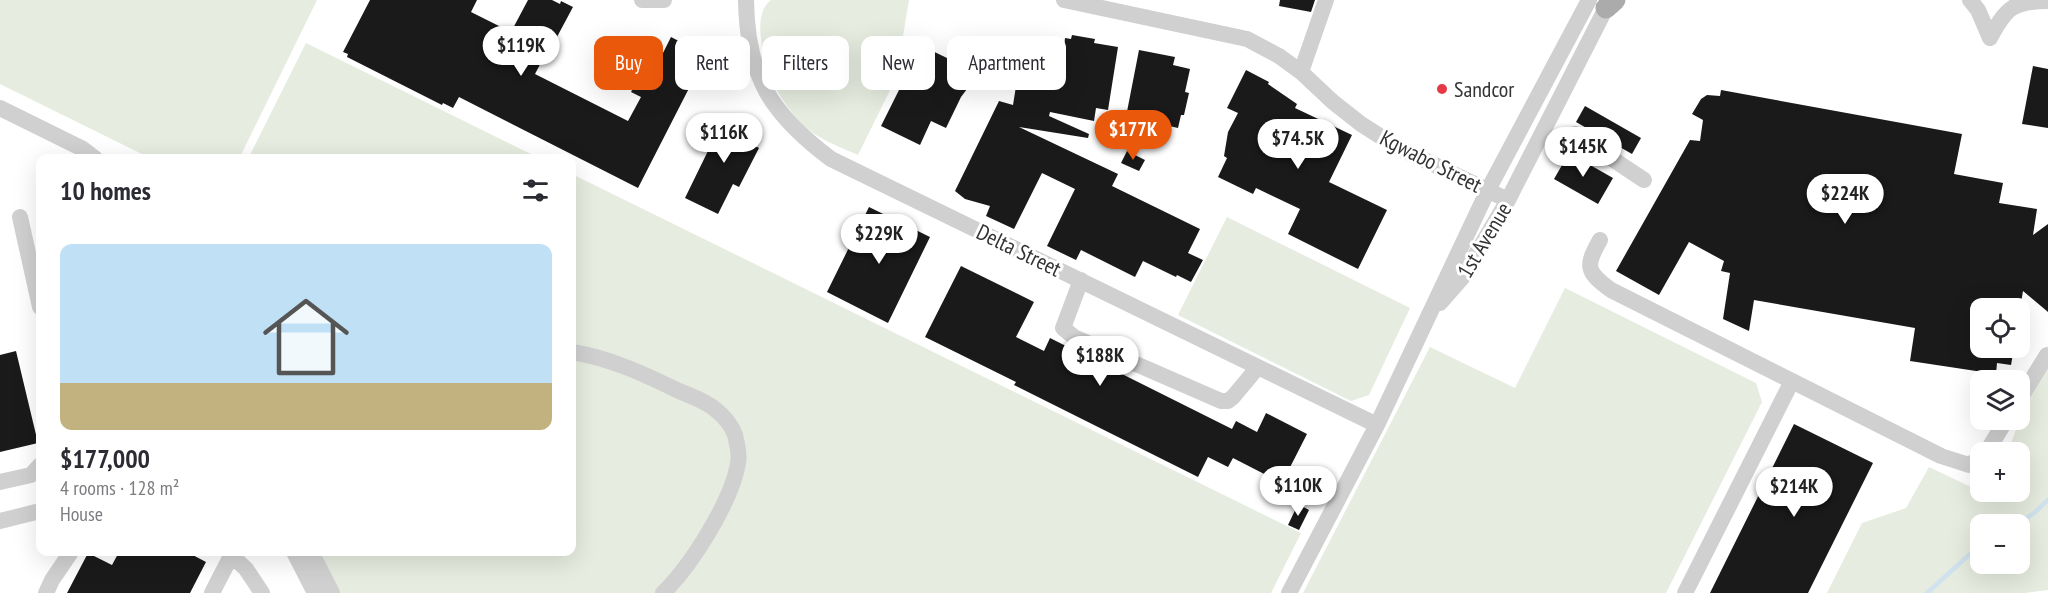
<!DOCTYPE html>
<meta charset="utf-8">
<style>
:root{--surface:#fff;--page:#f7f7f7;--text:#2b2b33;--muted:#7c7c81;--line:#e1e1e2;--accent:#ea580c}
body{margin:0;font-family:"PT Sans Narrow",sans-serif;background:var(--page);color:var(--text);height:100vh;display:flex;flex-direction:column;font-size:22px;white-space:nowrap}
*{box-sizing:border-box;margin:0}
p{font-size:20px;color:var(--muted)}
.icon{flex:none;width:33px;height:33px;fill:none;stroke:currentColor;stroke-width:2;stroke-linecap:round;stroke-linejoin:round}
.map{position:relative;flex:1;overflow:hidden}
.drawer{position:absolute;left:36px;top:154px;width:540px;height:402px;display:flex;flex-direction:column;background:var(--surface);border-radius:12px;box-shadow:0 6px 24px #0002}
.drawer>*{flex:none}
.hud{position:absolute;left:594px;top:36px;width:570px;height:54px;display:flex;gap:12px}
.buttons{position:absolute;left:1970px;top:298px;display:grid;gap:12px}
.buttons a{display:grid;place-items:center;width:60px;height:60px;border-radius:12px;background:var(--surface);box-shadow:0 6px 24px #0002;font-size:30px}
.price{position:absolute;translate:-50% -51px;padding:0 14px;border-radius:21px;background:#fff;color:#222;font-size:20px;line-height:39px;filter:drop-shadow(0 2px 3px #0008)}
.price::after{content:'';position:absolute;left:50%;top:36px;width:18px;height:14px;margin-left:-9px;background:inherit;clip-path:polygon(0 0,100% 0,50% 100%)}
.price.on{background:var(--accent);color:#fff}
ul{padding:0;list-style:none}
li{display:grid;align-content:center;gap:12px;height:318px;padding:0 24px}
li+li{border-top:2px solid var(--line)}
li span{display:grid;place-items:center;height:186px;border-radius:12px;color:#555}
li>.icon{margin-inline-start:auto}
span .icon{width:108px;height:108px;fill:#fffc;stroke-width:1}
li b{font-size:26px}
h2{display:flex;justify-content:space-between;align-items:center;height:72px;padding:0 24px;font-size:26px}
.pill{padding:0 21px;border-radius:12px;background:var(--surface);box-shadow:0 6px 24px #0002;font-size:21px;line-height:54px}
.pill.on{background:var(--accent);color:#fff}
.map>svg:first-child{display:block}
</style>
<div class="map">
<svg width="2048" height="593" viewBox="0 0 2048 593">
<rect width="100%" height="100%" fill="#fff"/>
<!-- green -->
<path fill="#e6ecdf" fill-rule="evenodd" d="M0 0H317L239 159H152L0 84Z
M771 0H909L896 78 858 155C844 149 829 143 816 135 795 122 770 85 764 61 762 54 762 45 761 38 759 25 760 8 771 0Z
M306 43 541 159H248Z
M572 174 1301 533 1271 593H334L298 552H572Z
M1227 217 1410 308 1369 395 1351 401 1178 315Z
M1565 288 1756 383 1762 402 1666 593H1303L1430 347 1515 388Z
M2048 355V590L2025 593H1827L1862 523 1906 508 1929 467 1969 486 1980 477V492H2019V453H2007L2043 361ZM1980 525H2019V564H1980Z"/>
<g fill="none" stroke-linecap="round" stroke-linejoin="round">
<!-- stream -->
<path stroke="#cfe2ee" stroke-width="4.5" d="M2016 525 2034 513 2048 500
M1927 593 1969 555 1980 548"/>
</g>
<!-- building -->
<path fill="#1a1a1a" d="M370 0H477L471 12 511 32 528 0H552L560 4 561 1 573 7 550 50 548 49 535 74 628 121 641 97 631 92 648 58 658 63 671 37 706 55 638 188 459 97 453 108 443 103 442 105 347 57 348 54 343 52Z
M1280 0H1315L1311 12 1279 6Z
M1072 35 1095 39 1094 43 1118 47 1108 110 1096 108 1094 121 1050 112 1049 116 1089 134 1088 138 1019 127 1118 174 1112 186 1200 229 1188 253 1203 260 1191 282 1177 275 1176 277 1143 261 1135 277 1081 250 1076 260 1047 246 1075 189 1042 173 1014 229 986 216 990 206 965 199 955 191 999 101 1013 105 1017 80 1057 87 1058 78H1061L1066 50 1064 49 1065 38 1071 39Z
M993 39 1027 45 1022 69 988 62Z
M920 45 974 71 970 85 961 97 946 128 931 121 920 145 881 126 908 72 911 57Z
M1139 50 1175 57 1173 65 1190 69 1185 92 1189 93 1184 115H1181L1178 128 1161 124 1160 134 1124 127Z
M2033 66 2048 69V128L2022 124Z
M1246 70 1269 82 1268 84 1297 104 1295 108 1352 135 1329 182 1387 210 1358 269 1288 234 1300 209 1256 188 1253 194 1218 177 1227 158 1224 156 1228 132 1238 113 1227 108Z
M1721 90 1962 134 1954 174 2003 183 1999 203 2037 209 2033 235 2048 224V312L2023 291 2020 309H1980V348H2014L2011 365 1997 363 1996 374 1910 361 1915 328 1754 300 1749 331 1723 319 1730 273 1721 271 1724 261 1689 242 1659 295 1616 271 1690 140 1700 141 1703 120 1692 114 1701 99 1707 95 1720 96Z
M1585 106 1641 138 1632 154 1576 122Z
M726 114 759 130 752 144 759 148 739 187 733 184 718 214 685 198Z
M1127 151 1145 160 1139 171 1121 163Z
M1569 153 1613 178 1598 204 1554 179Z
M869 207 930 237 888 323 827 292Z
M961 266 1034 302 1016 337 1044 351 1050 338 1232 429 1236 421 1257 432 1266 413 1307 434 1282 483 1233 458 1228 467 1208 457 1198 477 1014 385 1016 382 925 337Z
M16 351 38 443 0 452V355Z
M1794 424 1873 463 1808 593H1710Z
M1298 504 1309 510 1299 530 1288 525Z
M119 552H187L206 562 190 593H67L88 553 112 565Z"/>
<g fill="none" stroke-linecap="round" stroke-linejoin="round">
<!-- minor -->
<path stroke="#d0d0d0" stroke-width="16" d="M642 0H664
M746 0C747 77 771 114 831 159L1377 425
M1064 0 1247 39 1279 56 1301 72 1333 102 1361 124 1397 147 1508 200
M1970 0 1978 10 1990 38
M1990 38C2006 8 2013 1 2048 1
M1301 72 1326 0
M0 108 83 149 96 159
M1575 134 1644 180
M20 217 40 307
M1600 240C1585 266 1586 272 1611 290L1941 456 1969 465 1980 458
M1081 280 1063 328 1074 337 1221 401H1228L1233 397 1258 367
M1440 303 1462 278 1508 200 1610 0
M572 352C610 358 644 374 679 391 691 396 706 401 716 410 724 416 732 426 735 435 737 443 740 455 738 463 732 501 691 566 663 593
M2019 400 2047 355
M1986 453 2006 420
M0 482 31 475 40 465
M0 521 40 511
M228 552 246 569 262 593
M294 552 315 593
M311 552 332 593
M46 593 52 580 71 552
M212 593 232 554
M1289 593 1377 425 1488 190 1589 0
M1685 593 1792 381"/>
<!-- major -->
<path stroke="#ababab" stroke-width="21" d="M1606 8 1615 0"/>
</g>
<!-- markers -->
<circle fill="#e63946" stroke="#fff" stroke-width="2" cx="1442" cy="89" r="6"/>
<g text-anchor="middle" dominant-baseline="central" stroke-width="6" stroke-linejoin="round" paint-order="stroke">
<!-- poi labels -->
<g font-size="22" fill="#333" stroke="#fff" text-anchor="start">
<text x="1454" y="89">Sandcor</text>
</g>
<!-- street labels -->
<g font-size="22" fill="#333" stroke="#fff">
<text transform="translate(1431 161) rotate(27)">Kgwabo Street</text>
<text transform="translate(1484 240) rotate(-59)">1st Avenue</text>
<text transform="translate(1019 250) rotate(26)">Delta Street</text>
</g>
</g>
</svg>
<div class="buttons">
<a><svg class="icon" aria-label="locate" viewBox="0 0 24 24"><circle cx="12" cy="12" r="6"/><path d="M12 2v4M12 18v4M2 12h4M18 12h4"/></svg></a>
<a><svg class="icon" aria-label="layers" viewBox="0 0 24 24"><path d="M12 4l9 5-9 5-9-5zM3 14l9 5 9-5"/></svg></a>
<a>+</a>
<a>−</a>
</div>
<b class="price" style="left:521px;top:77px">$119K</b>
<b class="price on" style="left:1133px;top:161px">$177K</b>
<b class="price" style="left:724px;top:164px">$116K</b>
<b class="price" style="left:1298px;top:170px">$74.5K</b>
<b class="price" style="left:1583px;top:178px">$145K</b>
<b class="price" style="left:1845px;top:225px">$224K</b>
<b class="price" style="left:879px;top:265px">$229K</b>
<b class="price" style="left:1100px;top:387px">$188K</b>
<b class="price" style="left:1298px;top:517px">$110K</b>
<b class="price" style="left:1794px;top:518px">$214K</b>
<div class="hud">
<a class="pill on">Buy</a>
<a class="pill">Rent</a>
<a class="pill">Filters</a>
<a class="pill">New</a>
<a class="pill">Apartment</a>
</div>
<section class="drawer">
<h2>10 homes<svg class="icon" aria-label="filters" viewBox="0 0 24 24"><path d="M4 7h16M4 17h16"/><circle cx="9" cy="7" r="2"/><circle cx="15" cy="17" r="2"/></svg></h2>
<ul>
<li><span style="background:linear-gradient(#bfe0f5 75%,#c2b280 0)"><svg class="icon" aria-label="home" viewBox="0 0 24 24"><path d="M3 11l9-7 9 7M6 9v11h12V9"/></svg></span><div><b>$177,000</b><p>4 rooms · 128 m²</p><p>House</p></div></li>
</ul>
</section>
</div>
